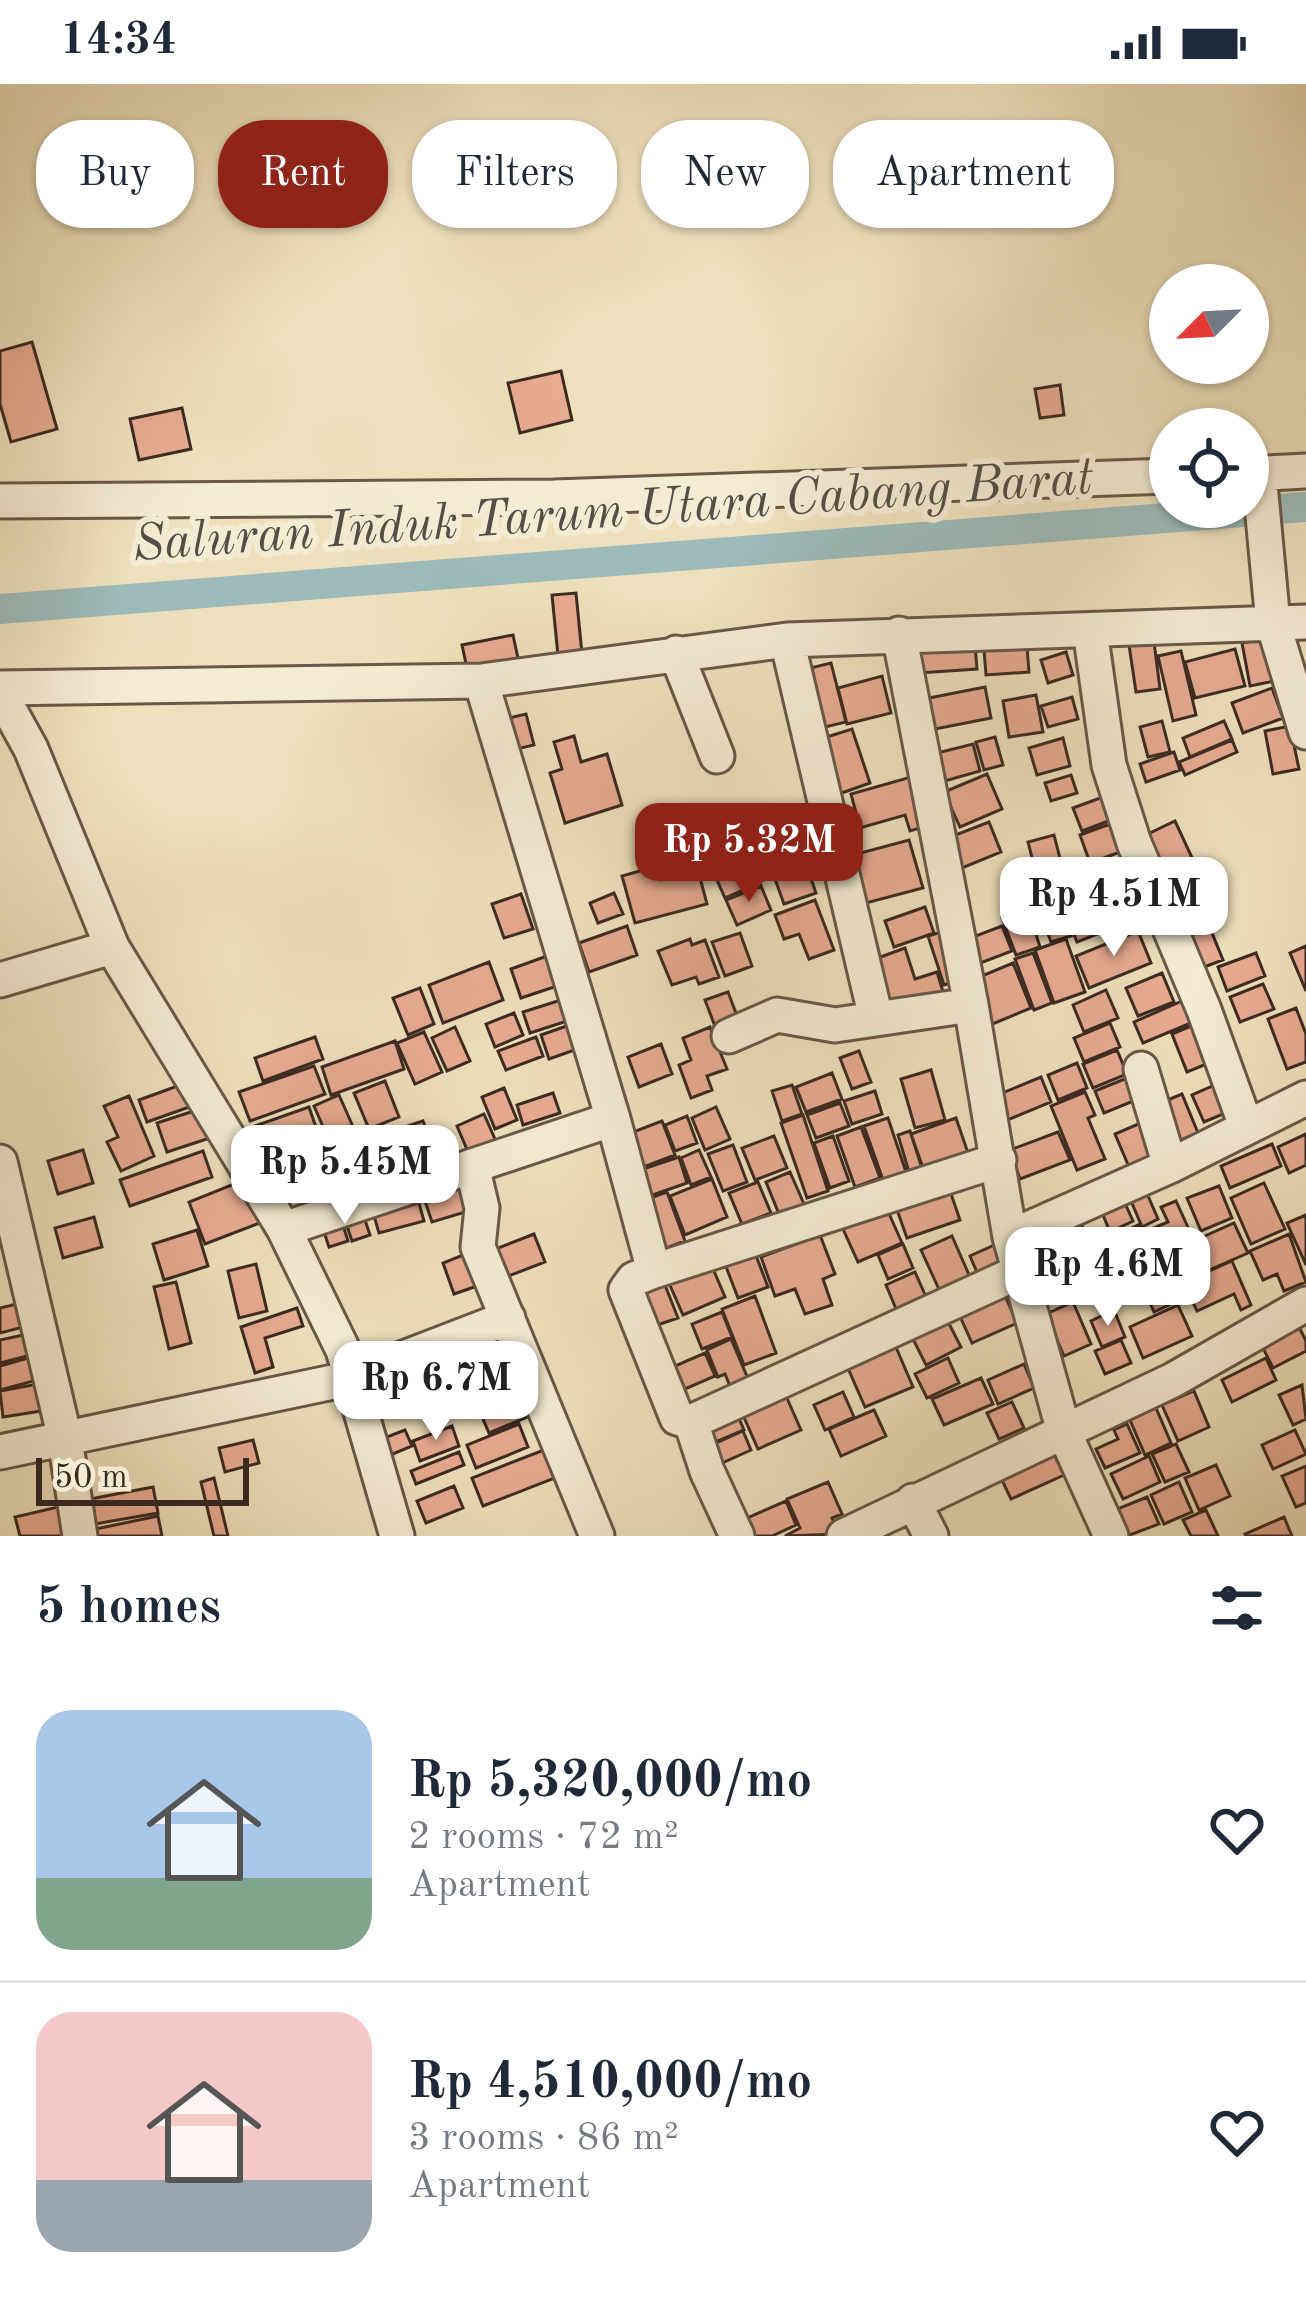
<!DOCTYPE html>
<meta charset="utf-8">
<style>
:root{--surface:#fff;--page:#f6f6f7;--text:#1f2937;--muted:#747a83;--line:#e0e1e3;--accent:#8f2418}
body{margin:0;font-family:"Old Standard TT",serif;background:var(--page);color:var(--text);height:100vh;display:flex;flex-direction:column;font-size:45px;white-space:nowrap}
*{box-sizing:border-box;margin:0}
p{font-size:39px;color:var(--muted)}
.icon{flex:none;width:66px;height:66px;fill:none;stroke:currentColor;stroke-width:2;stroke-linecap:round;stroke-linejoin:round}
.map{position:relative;height:1452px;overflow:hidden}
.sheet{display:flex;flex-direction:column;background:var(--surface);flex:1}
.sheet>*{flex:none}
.guide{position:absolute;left:36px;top:36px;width:1236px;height:108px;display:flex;gap:24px}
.needle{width:78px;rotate:246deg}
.controls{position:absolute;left:1149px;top:180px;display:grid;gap:24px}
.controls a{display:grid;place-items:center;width:120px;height:120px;border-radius:50%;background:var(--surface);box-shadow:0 3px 9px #0004;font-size:60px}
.scale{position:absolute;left:36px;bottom:30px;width:213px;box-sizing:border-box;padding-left:12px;border:6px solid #3c2a21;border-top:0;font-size:33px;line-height:42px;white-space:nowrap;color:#3c2a21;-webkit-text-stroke:9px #f4ebd3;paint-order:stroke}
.price{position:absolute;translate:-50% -102px;padding:0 27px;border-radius:24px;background:#fff;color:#222;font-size:39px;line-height:78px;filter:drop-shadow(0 3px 6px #0008)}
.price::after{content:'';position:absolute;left:50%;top:72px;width:36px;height:27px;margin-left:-18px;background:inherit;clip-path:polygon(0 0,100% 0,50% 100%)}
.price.selected{background:var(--accent);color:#fff}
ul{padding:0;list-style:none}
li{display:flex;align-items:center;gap:36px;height:300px;padding:0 36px}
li+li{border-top:3px solid var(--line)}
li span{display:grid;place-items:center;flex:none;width:336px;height:240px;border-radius:36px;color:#555}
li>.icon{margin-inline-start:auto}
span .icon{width:144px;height:144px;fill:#fffc;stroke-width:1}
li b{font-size:51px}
h2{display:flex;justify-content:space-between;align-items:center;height:144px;padding:0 36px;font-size:51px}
.tag{padding:0 42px;border-radius:48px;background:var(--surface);box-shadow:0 3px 9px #0004;font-size:42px;line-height:108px}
.tag.selected{background:var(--accent);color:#fff}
.status{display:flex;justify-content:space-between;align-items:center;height:84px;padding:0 60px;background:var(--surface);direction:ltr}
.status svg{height:33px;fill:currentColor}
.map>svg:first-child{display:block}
</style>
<div class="status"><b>14:34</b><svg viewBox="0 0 49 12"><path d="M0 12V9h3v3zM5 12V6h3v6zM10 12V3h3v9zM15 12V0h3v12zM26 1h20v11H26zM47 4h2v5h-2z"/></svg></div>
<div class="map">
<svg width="1306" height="1452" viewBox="0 0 1306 1452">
<rect width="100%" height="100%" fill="#eee0bc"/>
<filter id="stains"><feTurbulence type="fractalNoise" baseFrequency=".00167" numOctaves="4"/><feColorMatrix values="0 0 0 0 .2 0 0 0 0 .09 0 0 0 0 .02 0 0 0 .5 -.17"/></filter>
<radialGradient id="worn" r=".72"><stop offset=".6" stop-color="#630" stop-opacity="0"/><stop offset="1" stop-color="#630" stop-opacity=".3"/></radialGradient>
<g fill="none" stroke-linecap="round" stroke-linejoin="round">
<!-- canal -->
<path stroke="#9cbbba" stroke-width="30" d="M0 525 1306 423"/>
</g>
<!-- building -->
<path fill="#e7ab92" stroke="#3c2a21" stroke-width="3" d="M32 258 57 345 11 358 0 320V267Z
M561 287 572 336 520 349 508 299Z
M1060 301 1064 331 1040 334 1035 305Z
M182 324 191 365 139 376 130 335Z
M576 509 583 580 559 582 552 511Z
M513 551 519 579 468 589 462 561Z
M1267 555 1274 597 1250 602 1242 559Z
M1154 558 1160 605 1136 608 1129 561Z
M975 561 977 585 919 589 917 566Z
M1027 563 1029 588 986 591 984 566Z
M1235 565 1245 602 1195 614 1185 578Z
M1181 567 1196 631 1173 637 1158 572Z
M1066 568 1073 591 1048 599 1041 576Z
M831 579 846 638 817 645 802 586Z
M882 592 891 629 847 640 838 604Z
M985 603 991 634 930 646 924 615Z
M1272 604 1283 634 1243 649 1232 619Z
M1036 611 1043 648 1009 653 1003 617Z
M1072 613 1078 635 1048 643 1041 622Z
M526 630 534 661 508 667 501 636Z
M1162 637 1170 668 1148 673 1140 643Z
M1224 637 1232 655 1190 673 1183 654Z
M1290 642 1299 685 1273 690 1265 647Z
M852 645 870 699 836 711 817 656Z
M574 652 581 678 607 670 622 721 565 739 550 689 562 685 554 658Z
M995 653 1003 681 984 686 976 658Z
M1063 654 1070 682 1037 691 1029 664Z
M1232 656 1237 668 1185 691 1179 678Z
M973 660 980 687 945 697 937 669Z
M1174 668 1180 686 1146 698 1140 680Z
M987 690 1002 725 960 743 944 708Z
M918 691 933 740 910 747 905 731 860 744 851 710Z
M1071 691 1077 709 1051 717 1045 699Z
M1103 713 1111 736 1082 747 1073 724Z
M788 724 795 748 737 766 730 742Z
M691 726 703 767 657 780 645 739Z
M1175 737 1194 778 1167 790 1148 750Z
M989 738 1001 768 957 786 945 755Z
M1110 740 1120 768 1090 779 1080 751Z
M1054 751 1063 786 1037 793 1028 758Z
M795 755 804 781 763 796 754 770Z
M909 756 923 804 866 819 853 771Z
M748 772 760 799 725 814 713 787Z
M1109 774 1119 800 1086 813 1076 787Z
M657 782 661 796 698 786 707 820 635 839 622 792Z
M807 783 816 809 784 820 775 795Z
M1071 790 1082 815 1063 824 1071 852 1051 858 1031 804Z
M1195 792 1206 820 1174 832 1164 804Z
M761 802 771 826 737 841 726 816Z
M1124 802 1136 835 1077 858 1064 825Z
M614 809 623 830 598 839 590 819Z
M521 810 533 845 504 854 492 820Z
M815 816 834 866 809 875 799 850 784 855 775 831Z
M925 823 934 849 894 863 885 837Z
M1028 825 1040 863 1016 871 1002 834Z
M627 842 637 871 589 888 579 859Z
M1002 842 1012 867 975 881 965 856Z
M1210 844 1223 876 1204 883 1191 851Z
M948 846 964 895 944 901 928 852Z
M1138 847 1151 879 1089 904 1076 872Z
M740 849 752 882 725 892 712 858Z
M690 855 692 861 705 856 719 893 699 900 696 893 672 901 658 867Z
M1066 855 1085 908 1054 919 1035 866Z
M1306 862V907L1290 869Z
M905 864 915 895 937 888 944 911 885 928 867 878Z
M1033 869 1052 919 1034 926 1015 875Z
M1256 869 1265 892 1227 907 1218 883Z
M547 872 557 902 521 914 511 885Z
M489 878 503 916 443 939 429 901Z
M1013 879 1031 924 990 941 972 896Z
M1162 889 1174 918 1138 932 1126 904Z
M1263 900 1274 925 1240 938 1230 913Z
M420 904 434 940 408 951 393 914Z
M1106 906 1118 934 1084 948 1073 921Z
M728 908 739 937 716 945 705 916Z
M561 916 567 937 530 949 523 928Z
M1182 917 1191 939 1143 959 1134 938Z
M1296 924 1306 950V978L1287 985 1268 935Z
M514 929 523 951 495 963 486 940Z
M1203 937 1219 975 1187 988 1172 950Z
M575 939 583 963 549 975 541 951Z
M1110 939 1120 963 1084 978 1074 954Z
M455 943 470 977 447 987 432 954Z
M710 943 727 985 707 992 712 1006 691 1014 679 981 691 976 683 954Z
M424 948 442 988 415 1000 397 959Z
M315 953 323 975 263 997 255 974Z
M536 953 543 972 506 986 498 967Z
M395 957 404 985 331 1011 322 983Z
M661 960 672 990 639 1003 628 973Z
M1117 966 1127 990 1093 1004 1083 980Z
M859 967 871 998 852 1005 840 974Z
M1077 979 1087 1004 1058 1016 1048 991Z
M314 982 325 1010 250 1037 239 1008Z
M931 986 945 1036 915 1044 901 995Z
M832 989 842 1015 806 1028 796 1003Z
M1041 993 1051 1018 1005 1037 995 1012Z
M1127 994 1136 1016 1104 1029 1095 1007Z
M385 997 399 1033 369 1045 354 1009Z
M183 1000 192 1022 147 1038 139 1016Z
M1217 1000 1228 1028 1204 1038 1192 1011Z
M792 1001 802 1030 782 1037 772 1007Z
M504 1004 517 1036 495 1045 482 1013Z
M875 1007 882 1030 852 1040 844 1017Z
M1085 1008 1095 1031 1088 1034 1105 1075 1077 1086 1051 1022Z
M553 1009 560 1029 523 1041 517 1021Z
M1182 1010 1198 1049 1174 1059 1158 1020Z
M339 1011 354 1045 329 1056 314 1022Z
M129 1012 154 1072 121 1087 107 1058 118 1053 104 1022Z
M840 1019 849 1042 816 1054 807 1031Z
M206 1023 216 1052 167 1068 157 1039Z
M309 1023 319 1052 265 1070 255 1042Z
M716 1023 730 1055 705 1066 692 1034Z
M484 1030 498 1062 471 1075 457 1042Z
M803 1031 828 1107 807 1114 781 1039Z
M687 1032 697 1059 675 1067 665 1041Z
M888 1034 906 1088 883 1096 864 1042Z
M956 1034 968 1069 923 1084 911 1050Z
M423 1037 437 1074 416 1081 402 1044Z
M662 1037 675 1071 633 1087 620 1053Z
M1143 1038 1160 1078 1132 1090 1115 1050Z
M861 1043 880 1094 855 1103 837 1052Z
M910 1047 922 1084 909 1088 898 1051Z
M1058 1048 1070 1076 1020 1095 1010 1066Z
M1306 1050V1081L1289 1089 1278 1063Z
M774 1052 787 1084 755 1096 742 1064Z
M833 1052 849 1097 830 1104 814 1059Z
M342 1059 351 1094 303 1107 294 1072Z
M1272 1060 1281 1082 1230 1104 1221 1082Z
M733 1061 747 1098 723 1107 708 1070Z
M83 1066 93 1099 58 1110 48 1077Z
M699 1066 711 1093 691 1101 681 1074Z
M203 1067 212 1093 130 1122 120 1096Z
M679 1073 687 1099 641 1115 631 1089Z
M790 1088 804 1120 779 1130 766 1098Z
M249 1094 265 1137 205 1160 189 1118Z
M712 1095 727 1133 685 1151 670 1112Z
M758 1098 771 1129 742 1140 729 1109Z
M1142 1098 1158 1135 1142 1143 1126 1105Z
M464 1099 472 1126 432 1138 423 1111Z
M1264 1099 1285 1145 1251 1160 1231 1114Z
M1219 1102 1232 1134 1201 1147 1187 1114Z
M949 1104 960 1136 907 1154 896 1123Z
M667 1108 685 1157 653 1169 636 1119Z
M417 1112 424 1137 379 1149 372 1125Z
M1123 1115 1133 1137 1110 1148 1101 1126Z
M1176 1117 1191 1150 1160 1164 1151 1145 1168 1138 1161 1123Z
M361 1124 370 1151 352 1157 346 1139 343 1141 348 1157 329 1163 320 1136Z
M887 1125 902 1159 858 1178 843 1145Z
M1077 1131 1091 1161 1046 1181 1033 1151Z
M1306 1131V1181L1287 1139Z
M94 1133 102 1163 63 1174 55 1144Z
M1234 1139 1248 1169 1209 1186 1196 1156Z
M1138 1141 1152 1171 1123 1185 1109 1155Z
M197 1146 208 1182 164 1196 153 1160Z
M534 1150 545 1178 493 1198 483 1170Z
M1289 1150 1306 1198 1284 1207 1277 1190 1263 1196 1250 1167Z
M820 1151 835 1190 823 1195 832 1221 805 1230 795 1205 775 1212 761 1173Z
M952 1152 973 1200 943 1214 921 1166Z
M1104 1157 1117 1186 1076 1205 1062 1176Z
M1192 1157 1205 1188 1176 1201 1162 1171Z
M1001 1158 1010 1179 979 1193 970 1172Z
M903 1160 913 1184 888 1195 878 1171Z
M468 1169 480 1201 454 1210 443 1179Z
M755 1169 768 1203 738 1214 725 1180Z
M1232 1177 1251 1221 1241 1226 1234 1210 1197 1227 1184 1198Z
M1160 1178 1177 1217 1154 1228 1137 1189Z
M256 1180 267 1227 239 1234 228 1187Z
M711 1180 725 1213 683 1231 669 1199Z
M915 1188 930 1222 900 1234 886 1201Z
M176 1198 191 1259 169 1265 154 1203Z
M665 1201 678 1234 651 1243 639 1211Z
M1003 1207 1017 1239 972 1259 954 1219Z
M755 1212 776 1269 744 1281 722 1225Z
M29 1217 35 1240 0 1249V1224Z
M1073 1218 1091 1260 1064 1272 1046 1230Z
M1178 1221 1192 1252 1143 1274 1130 1243Z
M297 1224 303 1242 265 1254 273 1283 255 1289 241 1243Z
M1114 1226 1125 1253 1102 1263 1091 1237Z
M722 1228 732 1253 702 1265 692 1240Z
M943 1228 961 1263 926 1281 908 1245Z
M1292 1229 1306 1257V1267L1273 1284 1255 1248Z
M37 1248 42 1268 0 1279V1256Z
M731 1255 752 1304 734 1312 725 1290 718 1293 707 1266Z
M1121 1256 1131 1279 1105 1290 1095 1267Z
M497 1258 508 1287 463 1304 452 1275Z
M895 1261 913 1303 865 1323 847 1282Z
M705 1269 715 1292 685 1305 675 1282Z
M42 1270 48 1293 0 1306V1282Z
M948 1274 959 1299 927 1314 915 1290Z
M1266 1274 1276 1296 1232 1318 1222 1296Z
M1024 1280 1034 1304 998 1320 988 1296Z
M437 1283 445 1311 379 1330 371 1302Z
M981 1294 993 1320 944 1341 932 1315Z
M49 1298 54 1325 3 1333 0 1307Z
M1302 1301 1306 1335 1293 1341 1279 1311Z
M782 1303 801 1346 758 1365 739 1322Z
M1194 1307 1209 1343 1178 1357 1162 1321Z
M529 1308 537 1329 489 1349 480 1328Z
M843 1308 854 1333 825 1346 814 1321Z
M1012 1318 1024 1344 999 1355 987 1329Z
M734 1323 744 1346 706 1362 696 1340Z
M1156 1324 1171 1359 1145 1371 1130 1336Z
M874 1326 886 1352 841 1372 829 1345Z
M519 1340 528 1363 476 1384 467 1361Z
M1127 1340 1140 1369 1105 1384 1096 1365 1118 1355 1114 1346Z
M452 1342 459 1362 420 1377 413 1357Z
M405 1346 412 1362 381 1375 374 1358Z
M1295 1346 1306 1370 1273 1385 1262 1361Z
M743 1347 751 1366 722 1379 714 1360Z
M253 1356 259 1379 225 1388 219 1364Z
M1176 1360 1189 1388 1165 1398 1152 1370Z
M549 1364 560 1392 483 1422 472 1394Z
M459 1368 464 1381 416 1400 411 1387Z
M1053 1368 1064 1391 1011 1415 1000 1392Z
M1149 1372 1160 1398 1123 1415 1111 1390Z
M1216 1381 1230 1412 1199 1426 1185 1394Z
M1306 1382V1419L1296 1423 1282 1392Z
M214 1394 228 1452H214L201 1398Z
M828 1398 842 1430 832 1434 839 1450 785 1452 800 1444 787 1415Z
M1179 1398 1192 1428 1164 1440 1151 1411Z
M454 1402 463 1424 426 1439 417 1417Z
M153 1403 158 1429 89 1441 85 1416Z
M1147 1413 1159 1440 1127 1452 1115 1426Z
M786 1417 796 1441 772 1452H755L747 1434Z
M58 1423 65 1452H20L15 1433Z
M1206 1426 1218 1452H1191L1183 1436Z
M158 1432 162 1452H87L86 1447Z
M1284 1433 1292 1452H1246L1245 1450Z"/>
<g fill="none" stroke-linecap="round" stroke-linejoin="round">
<defs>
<path id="street" d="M1259 389 1273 539 1306 648
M1248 390 1306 387
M0 417 554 413 1170 392
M1090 546 1109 681 1134 759 1204 926 1246 1042
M899 550 971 921 1010 1153 1064 1348 1111 1452
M787 556 876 934
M676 569 717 672
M481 597 613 1035 654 1187 634 1195 626 1206 677 1334 691 1338 707 1387 737 1452
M0 604 481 597 787 556 1306 538
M0 609 31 665 112 863 284 1145 343 1266 397 1452
M0 896 112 863
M729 952 777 931 835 941 971 921
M1141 985 1170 1082
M0 1078 65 1355 80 1452
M472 1082 482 1124 478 1163 597 1452
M284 1145 613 1035
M1010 1153 1170 1082 1306 1014
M654 1187 999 1076
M691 1338 1021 1187
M0 1368 352 1294 508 1234
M913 1417 931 1452
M844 1452 1173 1296 1306 1220"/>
</defs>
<!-- street casing -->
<use href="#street" stroke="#685848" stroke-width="39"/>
<!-- street -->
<use href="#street" stroke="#f4ebd3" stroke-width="33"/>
</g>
<g text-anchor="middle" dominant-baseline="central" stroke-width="12" stroke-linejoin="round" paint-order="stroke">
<!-- water labels -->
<g font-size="51" font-style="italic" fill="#544e47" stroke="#f4ebd3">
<text transform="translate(613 429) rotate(-4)">Saluran Induk Tarum Utara Cabang Barat</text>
</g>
</g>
<rect width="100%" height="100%" filter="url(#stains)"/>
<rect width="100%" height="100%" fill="url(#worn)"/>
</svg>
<div class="controls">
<a><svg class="needle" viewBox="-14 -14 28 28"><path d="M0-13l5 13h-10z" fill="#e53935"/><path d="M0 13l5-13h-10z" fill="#747a83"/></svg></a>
<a><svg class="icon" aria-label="locate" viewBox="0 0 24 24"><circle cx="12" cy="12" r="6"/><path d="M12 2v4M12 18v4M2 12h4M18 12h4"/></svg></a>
</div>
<div class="scale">50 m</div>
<b class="price selected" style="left:749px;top:821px">Rp 5.32M</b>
<b class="price" style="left:1114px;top:875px">Rp 4.51M</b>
<b class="price" style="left:345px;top:1143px">Rp 5.45M</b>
<b class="price" style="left:1108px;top:1245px">Rp 4.6M</b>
<b class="price" style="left:436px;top:1359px">Rp 6.7M</b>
<div class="guide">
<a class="tag">Buy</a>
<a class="tag selected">Rent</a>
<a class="tag">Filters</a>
<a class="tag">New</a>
<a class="tag">Apartment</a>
</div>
</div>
<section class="sheet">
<h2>5 homes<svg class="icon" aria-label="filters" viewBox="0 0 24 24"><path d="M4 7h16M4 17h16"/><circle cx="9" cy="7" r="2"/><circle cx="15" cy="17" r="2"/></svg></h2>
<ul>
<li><span style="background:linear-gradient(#a9c7e8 70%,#7fa58c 0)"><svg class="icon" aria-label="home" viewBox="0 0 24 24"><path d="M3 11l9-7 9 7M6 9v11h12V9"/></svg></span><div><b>Rp 5,320,000/mo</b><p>2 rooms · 72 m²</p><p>Apartment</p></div><svg class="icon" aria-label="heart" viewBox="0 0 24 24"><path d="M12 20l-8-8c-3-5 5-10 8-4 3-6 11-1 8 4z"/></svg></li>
<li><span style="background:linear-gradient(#f6c9c9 70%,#9aa5b1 0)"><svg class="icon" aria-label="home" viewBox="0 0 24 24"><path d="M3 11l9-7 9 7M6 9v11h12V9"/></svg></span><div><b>Rp 4,510,000/mo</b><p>3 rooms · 86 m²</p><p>Apartment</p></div><svg class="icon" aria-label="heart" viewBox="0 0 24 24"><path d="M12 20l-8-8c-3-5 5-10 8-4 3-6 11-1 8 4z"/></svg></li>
</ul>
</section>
